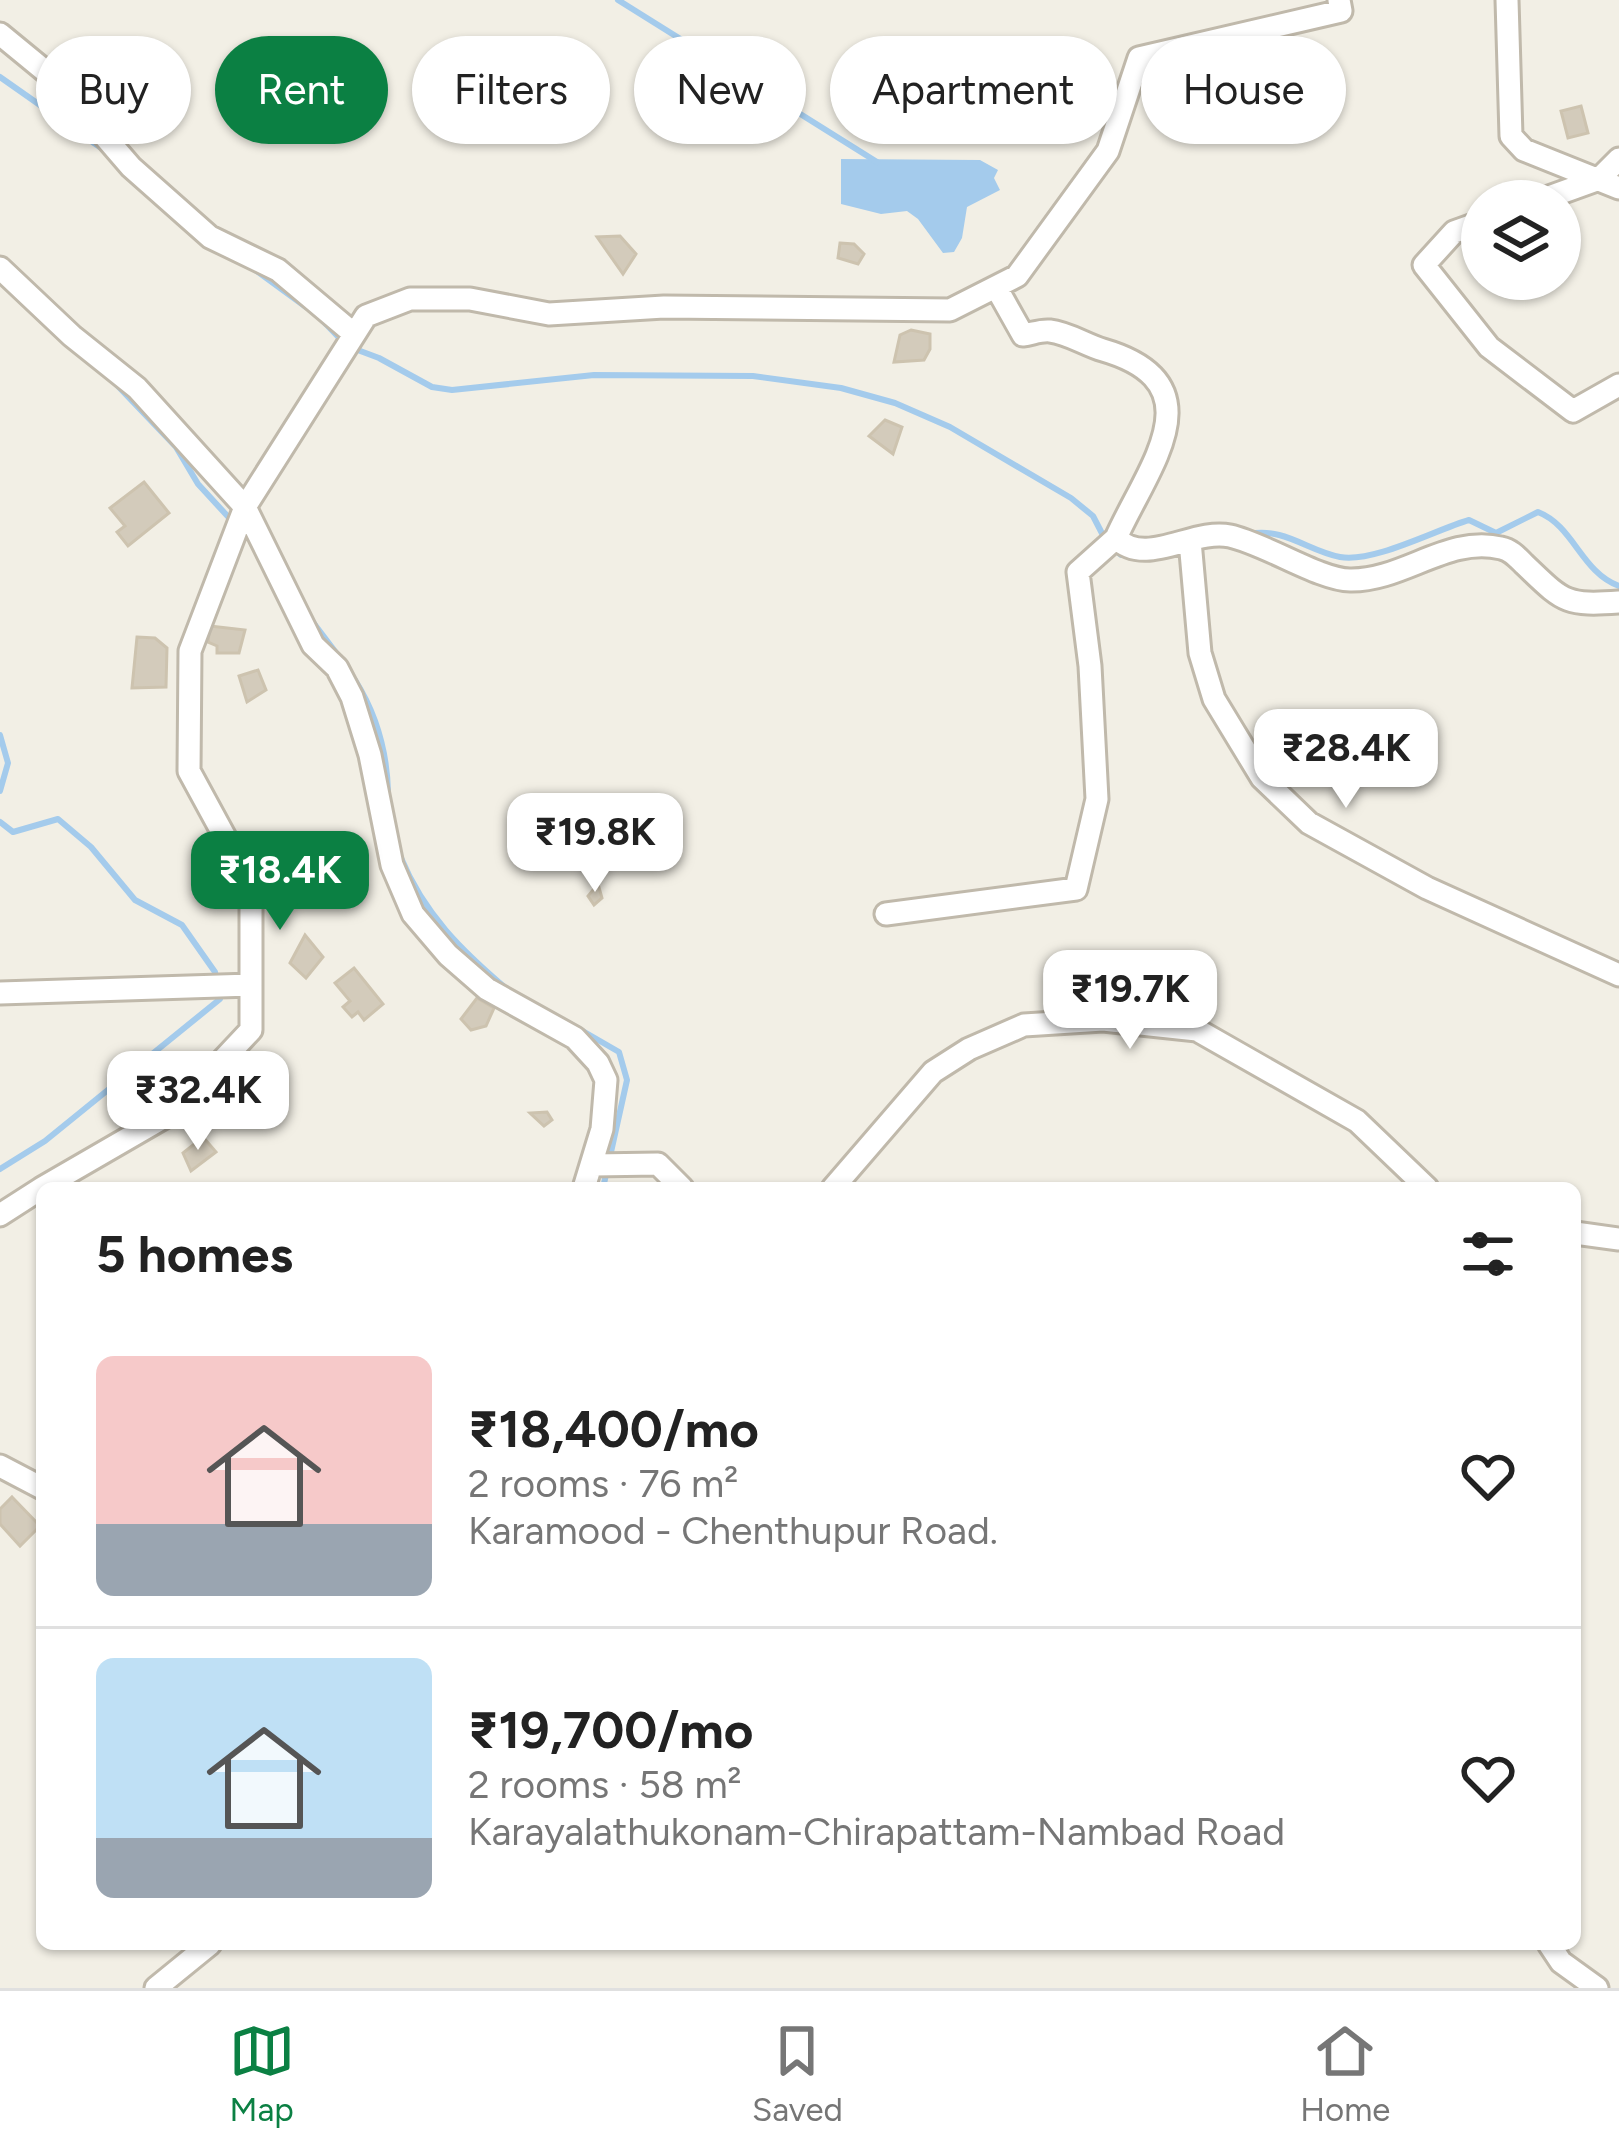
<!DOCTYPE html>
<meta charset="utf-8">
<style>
:root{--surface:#fff;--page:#f2f2f2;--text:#222;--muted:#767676;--line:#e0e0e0;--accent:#0b8043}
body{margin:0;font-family:Figtree,sans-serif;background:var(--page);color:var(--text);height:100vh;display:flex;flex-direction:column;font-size:45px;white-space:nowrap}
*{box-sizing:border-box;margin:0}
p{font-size:39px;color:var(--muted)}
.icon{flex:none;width:66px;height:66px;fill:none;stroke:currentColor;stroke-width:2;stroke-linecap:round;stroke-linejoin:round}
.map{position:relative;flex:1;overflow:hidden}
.sheet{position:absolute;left:36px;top:1182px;width:1545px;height:768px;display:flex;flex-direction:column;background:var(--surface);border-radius:18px;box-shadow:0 3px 9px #0004}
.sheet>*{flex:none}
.guide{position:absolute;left:36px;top:36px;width:1548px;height:108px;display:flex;gap:24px}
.buttons{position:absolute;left:1461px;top:180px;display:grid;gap:24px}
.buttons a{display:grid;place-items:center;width:120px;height:120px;border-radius:50%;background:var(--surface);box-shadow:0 3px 9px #0004;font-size:60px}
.price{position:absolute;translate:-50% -102px;padding:0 27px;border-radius:24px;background:#fff;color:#222;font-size:39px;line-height:78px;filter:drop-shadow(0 3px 6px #0008)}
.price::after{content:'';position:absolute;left:50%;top:72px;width:36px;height:27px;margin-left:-18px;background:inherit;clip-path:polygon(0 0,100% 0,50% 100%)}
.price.current{background:var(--accent);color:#fff}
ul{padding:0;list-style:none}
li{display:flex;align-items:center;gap:36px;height:300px;padding:0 60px}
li+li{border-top:3px solid var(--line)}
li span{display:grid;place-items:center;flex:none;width:336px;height:240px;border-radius:18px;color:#555}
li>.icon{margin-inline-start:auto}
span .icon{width:144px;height:144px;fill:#fffc;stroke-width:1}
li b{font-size:51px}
h2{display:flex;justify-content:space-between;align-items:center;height:144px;padding:0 60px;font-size:51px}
.chip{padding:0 42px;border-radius:54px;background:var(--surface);box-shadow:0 3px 9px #0004;font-size:42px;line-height:108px}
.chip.current{background:var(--accent);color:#fff}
.dock{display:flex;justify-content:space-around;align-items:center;height:168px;border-top:3px solid var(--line);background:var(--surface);font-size:33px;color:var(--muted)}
.dock a{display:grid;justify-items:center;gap:6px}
.dock .current{color:var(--accent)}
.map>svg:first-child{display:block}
</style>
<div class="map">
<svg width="1619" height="1988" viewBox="0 0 1619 1988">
<rect width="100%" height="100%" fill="#f2efe5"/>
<!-- water -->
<path fill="#a4cbec" d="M841 159 980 160 998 170 994 178 1000 190 967 207 962 238 954 252 943 253 918 219 907 211 881 214 841 204Z"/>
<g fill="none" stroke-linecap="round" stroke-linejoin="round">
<!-- stream -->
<path stroke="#a4cbec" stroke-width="6" d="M618 0 877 162
M0 77 104 150
M254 269 306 307
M321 319 347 346 379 358 432 387 452 390 594 375 753 376 841 388 895 403 950 427 1071 498 1093 516 1107 543 1121 555H1130
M113 381 176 447 198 484 232 521
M1249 534C1284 527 1308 551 1340 557 1374 563 1435 530 1469 520L1496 533 1538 512C1574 526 1581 572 1619 586
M309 617 337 654
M355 680C377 715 387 751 388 792
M0 735 8 763 0 791
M0 822 13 832 58 819 91 847 135 900 182 925 215 972 220 999 45 1141 0 1169
M401 858C424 914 462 951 508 990
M567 1022 619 1052 627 1080 603 1188"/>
</g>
<!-- building -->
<path fill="#d3cbbb" stroke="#cdc3af" stroke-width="3" d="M1581 106 1588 133 1568 138 1561 111Z
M620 236 636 254 623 274 597 237Z
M840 243 854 244 864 254 858 264 838 258Z
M911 330 930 334V349L924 360 894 362 900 335Z
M885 420 902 427 893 454 869 436Z
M144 482 169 513 128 546 117 532 125 526 110 508Z
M210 626 245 630 239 653H217V646L208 642Z
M137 637 155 638 167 648 166 687 132 688Z
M258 670 266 690 247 702 239 676Z
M297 835 303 847 316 840 327 861 300 875 295 871 285 876 270 848Z
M598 884 602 898 594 905 588 896Z
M305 935 323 957 306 978 290 963Z
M354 968 383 1004 364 1020 358 1012 352 1017 343 1007 350 1001 335 983Z
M477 998 494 1008 486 1026 471 1030 461 1019Z
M547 1112 552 1120 544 1126 530 1113Z
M203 1137 216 1152 191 1171 183 1153Z
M12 1497 40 1526 20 1546 0 1524V1509Z"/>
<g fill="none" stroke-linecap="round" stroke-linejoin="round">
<defs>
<path id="street" d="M1507 0 1511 136 1524 150 1619 188
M0 34 56 80 131 167 210 237 278 270 354 334
M1538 201 1599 179 1619 159
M1482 222 1454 232 1424 265 1489 347 1573 411 1619 385
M0 268 72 336 137 388 245 507 313 645 337 668 352 697 370 755 392 865 413 914 448 955 487 989 575 1038 598 1063 606 1080 602 1129 584 1188
M996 287 1023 335C1032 334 1040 330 1050 331 1068 333 1086 345 1103 350 1220 384 1147 468 1116 538 1146 568 1193 528 1230 536 1266 544 1320 580 1350 580 1403 581 1448 535 1501 548 1511 550 1517 557 1524 564 1563 601 1564 606 1619 602
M1190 541 1200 653 1214 699 1262 778 1309 823 1427 888 1619 975
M886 914 1076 889 1097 799 1090 666 1078 572 1116 538
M0 993 251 985
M593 1165 658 1164 682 1188
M42 1188 175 1111 251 1030V885L189 771 190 651 245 507 366 316 410 299H470L549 314 664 307 950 310 1017 276 1108 151 1139 58 1341 11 1339 0
M833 1188 933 1072 969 1049 1024 1025 1103 1020 1197 1030 1357 1121 1427 1188
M0 1215 42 1188
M1575 1233 1619 1239
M0 1466 42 1488
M1549 1944 1561 1962 1597 1988
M156 1988 210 1944"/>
</defs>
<!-- street casing -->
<use href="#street" stroke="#c0b9ab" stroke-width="27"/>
<!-- street -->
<use href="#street" stroke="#fff" stroke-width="21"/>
</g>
</svg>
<div class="buttons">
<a><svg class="icon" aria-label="layers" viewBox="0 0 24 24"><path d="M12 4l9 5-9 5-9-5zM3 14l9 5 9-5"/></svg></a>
</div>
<b class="price" style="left:1346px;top:811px">₹28.4K</b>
<b class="price" style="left:595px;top:895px">₹19.8K</b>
<b class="price current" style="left:280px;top:933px">₹18.4K</b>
<b class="price" style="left:1130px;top:1052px">₹19.7K</b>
<b class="price" style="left:198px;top:1153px">₹32.4K</b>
<div class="guide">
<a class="chip">Buy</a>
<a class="chip current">Rent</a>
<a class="chip">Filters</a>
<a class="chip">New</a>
<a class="chip">Apartment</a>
<a class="chip">House</a>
</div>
<section class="sheet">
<h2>5 homes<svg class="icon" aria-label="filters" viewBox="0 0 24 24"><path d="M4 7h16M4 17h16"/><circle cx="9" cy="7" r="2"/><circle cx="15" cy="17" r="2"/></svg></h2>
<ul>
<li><span style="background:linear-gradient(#f6c9c9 70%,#9aa5b1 0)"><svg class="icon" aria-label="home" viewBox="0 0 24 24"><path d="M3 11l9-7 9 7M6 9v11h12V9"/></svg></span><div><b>₹18,400/mo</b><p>2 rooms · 76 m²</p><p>Karamood - Chenthupur Road.</p></div><svg class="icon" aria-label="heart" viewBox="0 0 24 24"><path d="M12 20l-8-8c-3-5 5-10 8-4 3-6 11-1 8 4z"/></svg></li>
<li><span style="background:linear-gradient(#bfe0f5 75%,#9aa5b1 0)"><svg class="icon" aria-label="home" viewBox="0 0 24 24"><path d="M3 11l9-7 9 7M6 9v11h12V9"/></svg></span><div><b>₹19,700/mo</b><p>2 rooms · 58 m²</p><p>Karayalathukonam-Chirapattam-Nambad Road</p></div><svg class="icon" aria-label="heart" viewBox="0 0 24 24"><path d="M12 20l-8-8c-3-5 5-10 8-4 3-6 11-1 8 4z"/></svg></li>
</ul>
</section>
</div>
<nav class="dock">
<a class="current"><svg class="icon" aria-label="map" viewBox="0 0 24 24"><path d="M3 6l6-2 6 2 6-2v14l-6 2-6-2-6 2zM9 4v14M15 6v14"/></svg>Map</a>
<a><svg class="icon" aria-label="saved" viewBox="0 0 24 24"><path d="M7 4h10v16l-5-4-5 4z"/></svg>Saved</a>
<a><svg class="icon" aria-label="home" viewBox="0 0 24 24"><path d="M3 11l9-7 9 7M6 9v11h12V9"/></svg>Home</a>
</nav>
